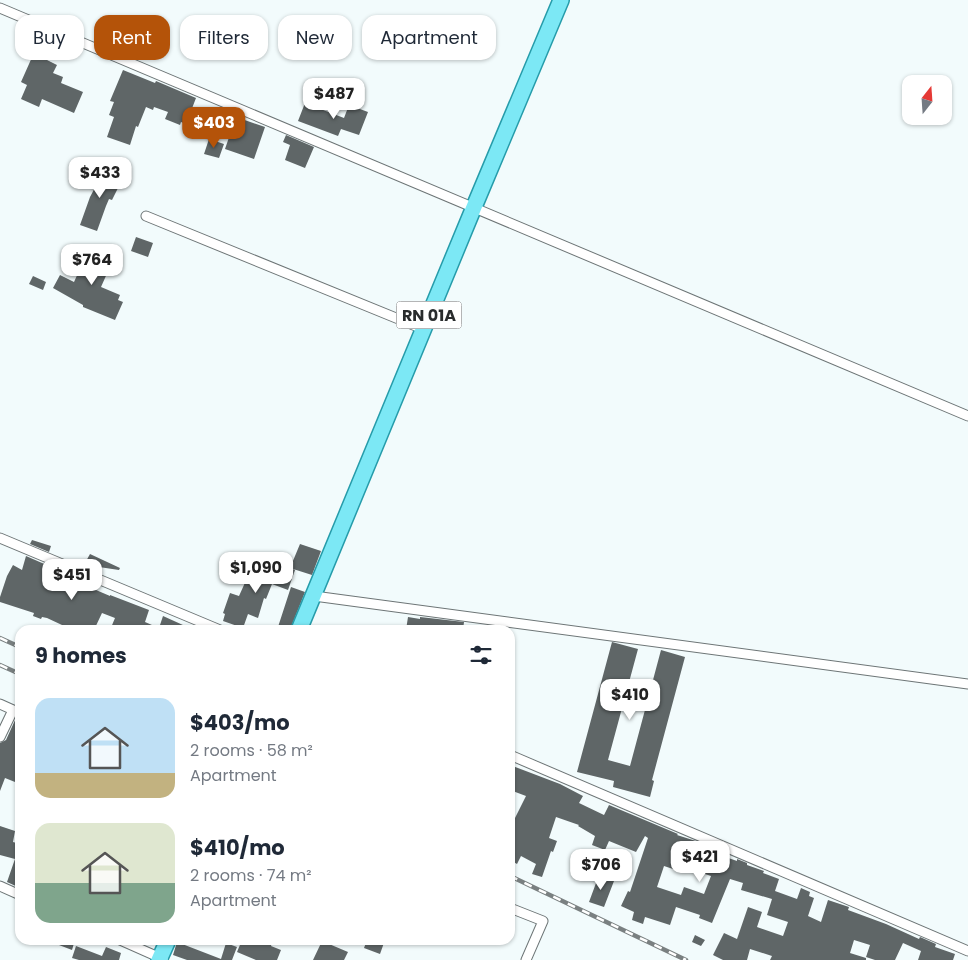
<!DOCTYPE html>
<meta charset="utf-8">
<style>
:root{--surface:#fff;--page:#f6f6f7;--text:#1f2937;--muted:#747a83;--accent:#b45309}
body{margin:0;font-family:Poppins,sans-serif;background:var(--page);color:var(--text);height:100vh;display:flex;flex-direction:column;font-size:19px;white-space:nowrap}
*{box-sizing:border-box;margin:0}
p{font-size:16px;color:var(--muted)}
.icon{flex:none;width:28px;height:28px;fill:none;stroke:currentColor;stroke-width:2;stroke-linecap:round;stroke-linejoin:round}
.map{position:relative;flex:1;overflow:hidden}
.drawer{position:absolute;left:15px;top:625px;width:500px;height:320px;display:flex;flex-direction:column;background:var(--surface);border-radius:15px;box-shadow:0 1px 4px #0004}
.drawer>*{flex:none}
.guide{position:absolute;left:15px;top:15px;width:500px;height:45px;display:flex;gap:10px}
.needle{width:32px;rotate:17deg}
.buttons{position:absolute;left:902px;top:75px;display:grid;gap:10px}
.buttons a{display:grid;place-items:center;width:50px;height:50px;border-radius:10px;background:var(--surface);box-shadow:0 1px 4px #0004;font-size:25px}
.price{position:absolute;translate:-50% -42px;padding:0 11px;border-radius:10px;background:#fff;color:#222;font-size:16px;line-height:32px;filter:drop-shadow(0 1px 2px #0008)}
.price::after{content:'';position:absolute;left:50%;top:30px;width:15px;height:11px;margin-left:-8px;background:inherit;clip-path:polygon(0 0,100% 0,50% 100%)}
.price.active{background:var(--accent);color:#fff}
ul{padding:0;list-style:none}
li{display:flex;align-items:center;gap:15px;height:125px;padding:0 20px}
li span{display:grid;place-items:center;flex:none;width:140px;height:100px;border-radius:15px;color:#555}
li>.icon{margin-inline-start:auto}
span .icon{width:60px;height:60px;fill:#fffc;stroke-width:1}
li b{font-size:21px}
h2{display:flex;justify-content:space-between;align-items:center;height:60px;padding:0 20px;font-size:21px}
.pill{padding:0 18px;border-radius:15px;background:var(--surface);box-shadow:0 1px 4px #0004;font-size:18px;line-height:45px}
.pill.active{background:var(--accent);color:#fff}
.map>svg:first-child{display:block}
</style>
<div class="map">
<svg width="968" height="960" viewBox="0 0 968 960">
<rect width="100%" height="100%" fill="#f2fbfc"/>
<!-- building -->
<path fill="#5f6667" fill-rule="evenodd" d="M44 35 54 38 47 60 57 65 53 73 63 77 61 83 83 92 74 113 42 99 39 107 21 99 27 85 21 82 33 55 37 56Z
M123 70 155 83 156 81 196 98 186 124 181 122 180 125 165 119 168 112 154 107 153 110 146 107 138 127 136 126 130 145 107 137 114 117 109 115 114 102 110 101Z
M305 103 344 118 349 105 368 112 359 135 341 129 338 136 298 121Z
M236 117 265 127 254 159 225 149Z
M286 135 314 147 305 168 285 160 290 145 283 142Z
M209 139 224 144 219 158 204 154Z
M106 167 115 172 113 175 122 180 112 200 109 199 106 206 97 231 80 225 90 197Z
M136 237 153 243 148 257 131 251Z
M90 247 110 255 105 267 109 269 101 287 120 295 118 300 123 302 115 320 83 307V305L53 288 60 275 74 282Z
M33 276 46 282 43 290 29 284Z
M32 540 51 546 49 552 30 544Z
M300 544 321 551 312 575 290 568Z
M90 554 120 568 119 570 99 567 98 569 85 563Z
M26 556 97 587 96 590 110 596V595L149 610 145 622 159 628 163 616 194 630H110L115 618 102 613 94 630H71L61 627 62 625 47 618 42 617 41 619 33 616 34 613 0 602V597L7 576 13 565 22 570Z
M268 560 295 570 288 590 272 584 266 599 264 598 258 618 248 614 243 628 223 621 225 614 223 613 230 593 239 596 248 576 258 581 261 573 263 574Z
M291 587 305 592 290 630H277Z
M408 617 420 619V617L464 622 463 630H406Z
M612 642 638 649 608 760 630 766 661 650 685 657 652 780 654 781 650 797 613 787 614 781 577 772Z
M16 718 20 719V739L18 745H20L17 754 20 755V784L5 778 0 791V743L6 740Z
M510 765 560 784 583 796 579 803 604 815 609 805 678 834 677 835 699 842 697 846 714 852V853L737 861V859L747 863V865L764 871 763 873 779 879 775 891 797 899 801 888 810 892 809 896 814 898 808 916 821 922 828 900 849 907 848 910 886 924 919 939 920 937 936 944 935 947 955 954 953 960H918L921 951 903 943 895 960H875L866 957 870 945 854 940 850 953 866 958V960H770L772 956 750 949 747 960H723L713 955 724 933 737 939 748 907 762 912 757 927 783 936 788 922 767 915 772 899 741 890 743 883 730 879 712 923 699 918 700 915 676 907 670 925 645 917 643 924 632 920 634 912 621 906 628 891 630 892 648 838 645 836 636 852 609 841 605 850 592 845 595 836 578 826 579 825 556 817 549 838 557 841 553 852 551 851 542 877 532 874 536 864 521 856 517 864 510 860V816L515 818 526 796 510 790ZM664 866 685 873 687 868 711 876 704 894 684 887 681 895 657 887Z
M0 826 15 831 13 842 20 844V888L7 882 15 859 0 855Z
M599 875 614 881 604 907 589 902Z
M695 935 705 940 701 946 692 942Z
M46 940H75L72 950Z
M242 940H273L271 946 281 950 277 960H256L237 952Z
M367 940H385L380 954 364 948Z
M322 941 348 952 344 960H313Z
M177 942 221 959 226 943 237 947 232 960H187L173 955Z
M76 946 102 956 106 947 121 953 119 960H79L72 958Z"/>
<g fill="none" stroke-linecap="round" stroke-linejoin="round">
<defs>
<path id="minor" d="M0 8 968 416
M146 216 423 329
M0 538 220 630
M314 596 968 684
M0 704 20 713
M0 737 13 710
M510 755 968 951
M0 886 20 895
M510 908 543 921 526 960
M120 940 163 959"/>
<path id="primary" d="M299 630 474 207 561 0
M159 960 168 940"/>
</defs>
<!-- minor casing -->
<use href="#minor" stroke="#6d7576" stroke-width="11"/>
<!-- primary casing -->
<use href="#primary" stroke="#269caa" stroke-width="18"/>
<!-- minor -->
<use href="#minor" stroke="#fff" stroke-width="9"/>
<!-- primary -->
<use href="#primary" stroke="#7ce8f5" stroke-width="15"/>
<defs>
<path id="rail" d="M0 638 20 647
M0 665 20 674
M510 876 686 960"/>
</defs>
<!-- rail casing -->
<use href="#rail" stroke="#7a8081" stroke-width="4.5"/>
<!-- rail -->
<use href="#rail" stroke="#fff" stroke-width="2.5" stroke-dasharray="8" stroke-linecap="butt"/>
</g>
<g text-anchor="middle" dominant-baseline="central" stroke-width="5" stroke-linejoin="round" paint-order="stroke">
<!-- shield labels -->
<rect fill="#fff" stroke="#696b6c" stroke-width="1" x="396.5" y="301.5" width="65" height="27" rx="4"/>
<g font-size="16" font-weight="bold" fill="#292c2d">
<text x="429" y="315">RN 01A</text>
</g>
</g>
</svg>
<div class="buttons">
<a><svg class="needle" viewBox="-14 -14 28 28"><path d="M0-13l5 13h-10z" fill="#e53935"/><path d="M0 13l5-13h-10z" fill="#747a83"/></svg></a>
</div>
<b class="price" style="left:334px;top:120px">$487</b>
<b class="price active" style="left:214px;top:149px">$403</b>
<b class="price" style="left:100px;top:199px">$433</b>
<b class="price" style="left:92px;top:286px">$764</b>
<b class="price" style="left:256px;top:594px">$1,090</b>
<b class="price" style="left:72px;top:601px">$451</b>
<b class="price" style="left:630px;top:721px">$410</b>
<b class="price" style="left:700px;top:883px">$421</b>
<b class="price" style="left:601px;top:891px">$706</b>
<div class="guide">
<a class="pill">Buy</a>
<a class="pill active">Rent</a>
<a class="pill">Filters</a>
<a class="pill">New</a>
<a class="pill">Apartment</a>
</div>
<section class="drawer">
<h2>9 homes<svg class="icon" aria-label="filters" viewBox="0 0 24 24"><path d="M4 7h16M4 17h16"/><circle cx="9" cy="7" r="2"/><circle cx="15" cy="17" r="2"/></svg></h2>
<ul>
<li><span style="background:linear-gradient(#bfe0f5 75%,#c2b280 0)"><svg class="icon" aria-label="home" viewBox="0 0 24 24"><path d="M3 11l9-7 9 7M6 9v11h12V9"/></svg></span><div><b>$403/mo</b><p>2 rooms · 58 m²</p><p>Apartment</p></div></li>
<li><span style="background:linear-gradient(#dfe7d0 60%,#7fa58c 0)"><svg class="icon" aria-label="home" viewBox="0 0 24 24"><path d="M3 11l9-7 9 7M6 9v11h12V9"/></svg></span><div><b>$410/mo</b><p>2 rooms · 74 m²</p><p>Apartment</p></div></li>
</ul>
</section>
</div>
